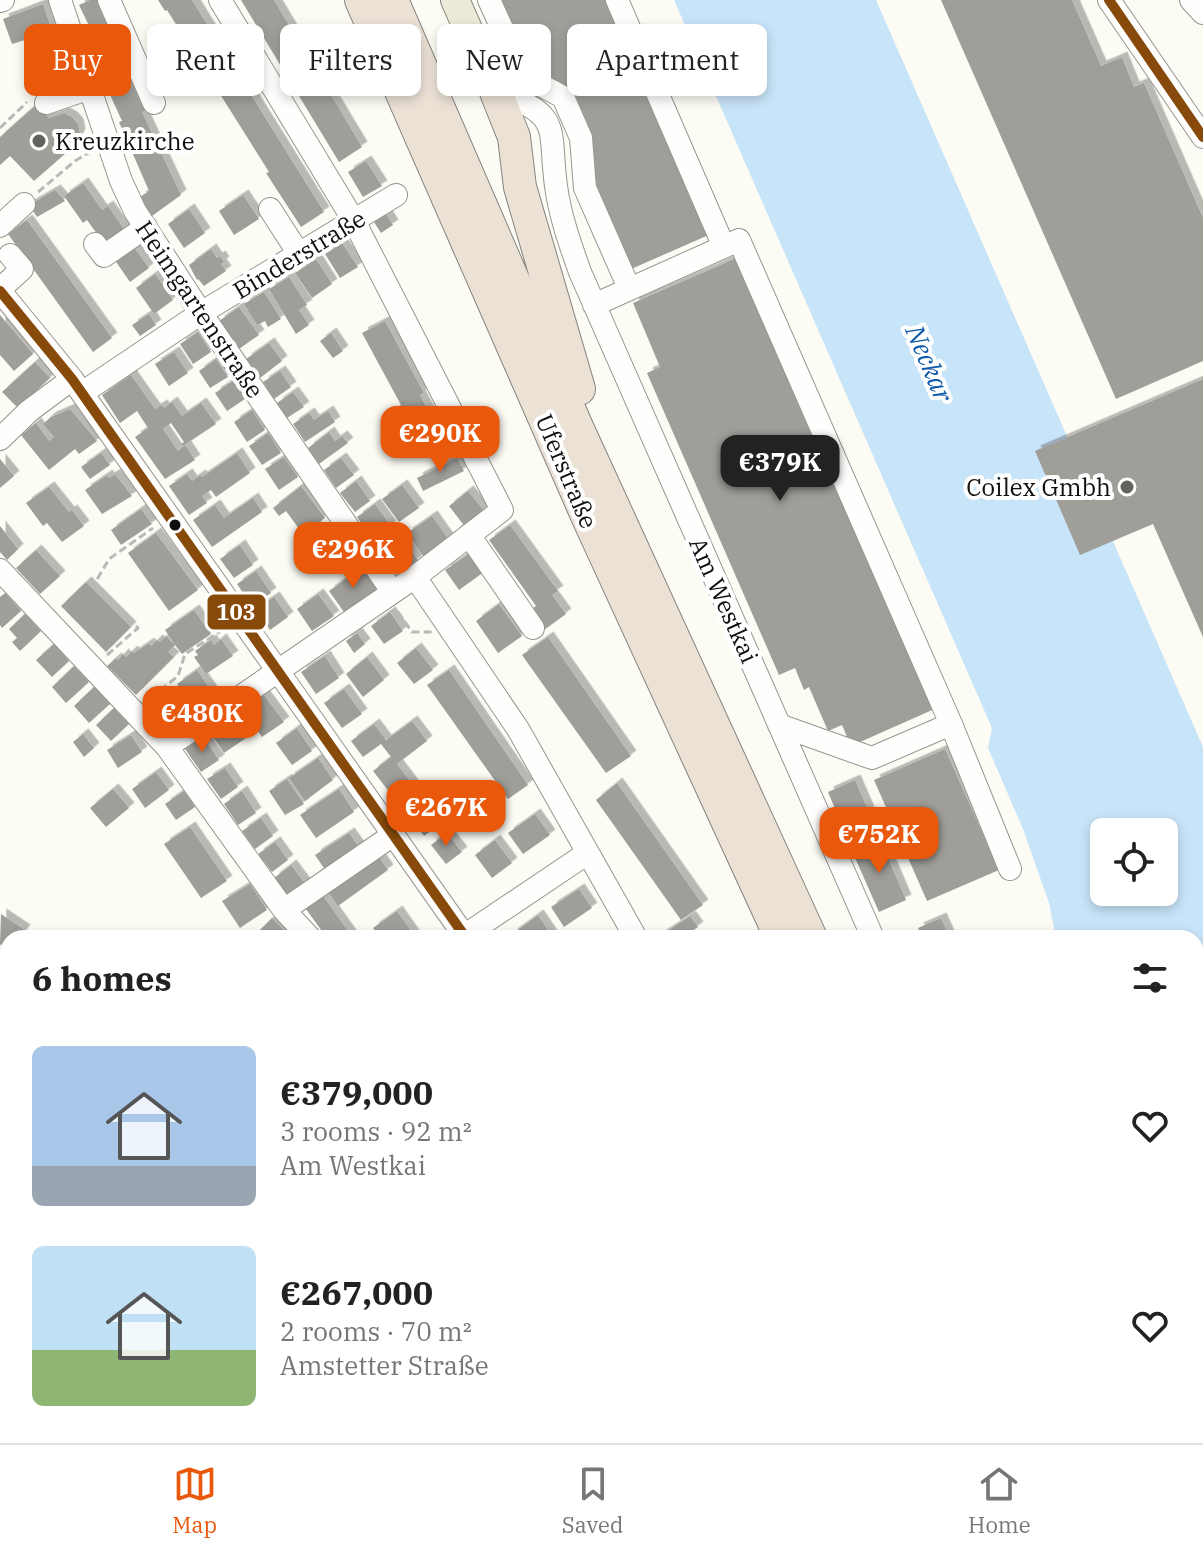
<!DOCTYPE html>
<meta charset="utf-8">
<style>
:root{--surface:#fff;--page:#f6f6f6;--text:#222;--muted:#767676;--line:#e0e0e0;--accent:#ea580c}
body{margin:0;font-family:"IBM Plex Serif",serif;background:var(--page);color:var(--text);height:100vh;display:flex;flex-direction:column;font-size:30px;white-space:nowrap}
*{box-sizing:border-box;margin:0}
p{font-size:26px;color:var(--muted)}
.icon{flex:none;width:44px;height:44px;fill:none;stroke:currentColor;stroke-width:2;stroke-linecap:round;stroke-linejoin:round}
.map{position:relative;flex:1;overflow:hidden}
.panel{position:absolute;left:0px;top:930px;width:1204px;height:514px;display:flex;flex-direction:column;background:var(--surface);border-radius:24px 24px 0 0;box-shadow:0 4px 12px #0003}
.panel>*{flex:none}
.banner{position:absolute;left:24px;top:24px;width:800px;height:72px;display:flex;gap:16px}
.buttons{position:absolute;left:1090px;top:818px;display:grid;gap:16px}
.buttons a{display:grid;place-items:center;width:88px;height:88px;border-radius:12px;background:var(--surface);box-shadow:0 4px 12px #0003;font-size:40px}
.price{position:absolute;translate:-50% -68px;padding:0 18px;border-radius:16px;background:var(--accent);color:#fff;font-size:26px;line-height:52px;filter:drop-shadow(0 2px 4px #0008)}
.price::after{content:'';position:absolute;left:50%;top:48px;width:24px;height:18px;margin-left:-12px;background:inherit;clip-path:polygon(0 0,100% 0,50% 100%)}
.price.on{background:#222;color:#fff}
ul{padding:0;list-style:none}
li{display:flex;align-items:center;gap:24px;height:200px;padding:0 32px}
li span{display:grid;place-items:center;flex:none;width:224px;height:160px;border-radius:12px;color:#555}
li>.icon{margin-inline-start:auto}
span .icon{width:96px;height:96px;fill:#fffc;stroke-width:1}
li b{font-size:34px}
h2{display:flex;justify-content:space-between;align-items:center;height:96px;padding:0 32px;font-size:34px}
.tag{padding:0 28px;border-radius:12px;background:var(--surface);box-shadow:0 4px 12px #0003;font-size:28px;line-height:72px}
.tag.on{background:var(--accent);color:#fff}
.menu{display:flex;justify-content:space-around;align-items:center;height:112px;border-top:2px solid var(--line);background:var(--surface);font-size:22px;color:var(--muted)}
.menu a{display:grid;justify-items:center;gap:4px}
.menu .on{color:var(--accent)}
.map>svg:first-child{display:block}
</style>
<div class="map">
<svg width="1203" height="1443" viewBox="0 0 1203 1443">
<defs>
<filter id="shadow"><feDropShadow dx="5.5" dy="-5.5" stdDeviation="0" flood-color="#0004"/></filter>
</defs>
<rect width="100%" height="100%" fill="#fcfbf4"/>
<!-- green -->
<path fill="#e3f3d2" d="M0 1213 8 1215V1436H830L836 1443H0Z
M860 1436H992L994 1442 865 1443Z"/>
<!-- water -->
<path fill="#c8e4f8" fill-rule="evenodd" d="M674 0H876L1203 747V1443H1191L1188 1436H1196V938H1056L1049 903 1023 829 988 748 992 728ZM1104 832H1164V892H1104Z"/>
<!-- building -->
<path fill="#9f9e99" filter="url(#shadow)" d="M90 0H105L131 64 125 67 145 111 142 112 181 195 152 216 140 197 149 191 119 122 122 121 102 77 106 75 87 35 92 32 79 5Z
M158 0H192L324 212 301 227 266 173 269 172 167 10 165 11Z
M241 0H274L362 147 339 162Z
M477 0H610L711 234 613 277 576 194 597 185 544 66 534 70 526 54 506 62Z
M941 0H1072L1101 66 1122 57 1134 87 1144 83 1203 218V361L1116 399Z
M43 4 68 78 46 86 28 39 12 44 3 19Z
M37 104 49 118 64 113 72 117 78 124 80 134 74 146 34 181 10 156 0 165V137Z
M366 161 382 186 363 197 348 172Z
M83 183 102 210 108 206 128 235 108 249 87 220 83 223 64 196Z
M55 190 65 201 37 217 29 205Z
M243 195 259 219 234 235 219 211Z
M189 209 205 233 184 248 168 224Z
M386 214 393 225 381 233 374 222Z
M27 220 112 338 93 352 8 234Z
M342 243 358 267 340 278 325 254Z
M133 246 149 268 130 282 114 259Z
M211 249 217 258 220 256 224 262 221 264 226 271 204 286 198 279 197 280 189 265Z
M741 256 939 707 851 746 842 725 828 731 809 687 804 690 795 668 779 675 647 373 660 367 633 303Z
M316 259 332 284 312 298 295 273Z
M155 274 173 300 154 314 136 288Z
M289 277 307 305 299 310 309 325 296 334 269 289Z
M264 292 281 319 268 327 265 321 257 325 244 304Z
M239 307 259 335 239 349 219 321Z
M149 314 156 325 140 336 132 325Z
M0 315 33 354 14 371 0 355Z
M385 321 424 393 420 395 440 433 415 446 395 408 401 405 362 333Z
M198 332 211 352 193 364 180 344Z
M331 333 343 351 333 358 320 341Z
M269 343 282 361 260 378 246 359Z
M174 352 188 373 169 386 155 364Z
M216 359 228 377 210 388 199 371Z
M35 362 50 378 18 408 2 392Z
M280 371 291 387 274 399 263 382Z
M131 375 155 409 162 405 164 408 172 402 182 416 201 403 216 424 183 446 181 444 184 442 171 423 163 429 178 451 185 445 195 460 165 479 135 437 148 428 137 411 120 423 102 395Z
M1203 379V637L1153 524 1080 555 1035 451Z
M233 381 245 399 227 411 215 393Z
M293 392 304 407 287 418 277 403Z
M70 409 97 441 79 454 75 449 49 470 21 435 36 423 49 441 54 437 43 424 51 417Z
M252 410 265 430 247 442 234 422Z
M328 411 335 422 305 442 293 424 309 413 314 420Z
M329 432 335 441 342 436 348 443 319 464 308 448Z
M268 433 281 453 262 465 249 446Z
M101 453 110 465 90 479 81 467Z
M237 453 250 473 216 497 211 490 202 496 207 503 189 515 169 486 187 474 192 481 200 475 202 477Z
M284 457 298 477 279 490 265 469Z
M341 458 354 475 336 488 324 470Z
M457 458 464 471 423 491 417 478Z
M0 459 14 476 0 488Z
M115 474 132 496 102 514 85 490 107 475 109 478Z
M356 481 370 501 355 512 340 493Z
M402 485 419 508 399 522 382 499Z
M301 486 325 518 315 525 321 534 334 525 351 550 327 567 286 511 279 516 273 508Z
M49 487 69 512 72 510 84 526 62 542 47 523 43 526 26 503Z
M468 491 486 513 466 528 449 506Z
M253 498 262 512 212 547 193 520 215 505 224 518Z
M375 504 391 526 373 539 357 517Z
M141 509 152 524 121 545 111 530Z
M432 516 449 540 424 557 407 533Z
M510 525 558 591 552 595 566 614 544 630 530 610 536 606 489 540Z
M0 526 18 549 7 560 0 552Z
M156 533 198 590 169 611 128 553Z
M404 542 418 560 398 574 385 556Z
M240 545 253 565 234 578 220 559Z
M36 550 60 576 40 594 16 568Z
M470 553 484 572 459 590 445 570Z
M362 567 378 589 344 612 329 591Z
M256 571 271 593 252 606 237 584Z
M86 582 131 627 106 652 61 606Z
M5 593 21 611 2 628 0 625V597Z
M318 594 334 616 312 631 297 609Z
M274 597 288 617 270 630 256 609Z
M499 604 522 636 498 653 476 621Z
M194 610 211 634 182 654 175 645 168 652 174 657 136 695 107 666 116 658 118 660 123 654 126 657 132 651 134 653 149 643 151 646 157 640 160 642 166 636 175 645 165 630Z
M390 612 403 631 384 644 371 626Z
M25 614 41 631 20 651 12 642 17 638 9 629Z
M357 633 365 644 354 653 346 641Z
M548 637 631 756 606 773 522 655Z
M221 639 233 656 206 674 194 657 198 655 195 651 211 640 214 645Z
M54 644 69 661 52 677 36 660Z
M416 648 433 670 414 684 397 663Z
M325 656 339 678 316 694 301 672Z
M367 657 384 680 363 697 346 674Z
M74 666 89 682 66 703 52 687Z
M197 670 217 699 197 713 177 684Z
M449 670 528 785 508 799 427 685Z
M95 686 111 703 89 723 74 706Z
M344 689 362 714 342 728 324 703Z
M264 695 284 722 262 737 243 711Z
M168 697 186 715 171 730 153 713Z
M114 708 129 724 111 741 96 725Z
M233 719 246 738 224 753 211 734Z
M412 721 427 741 397 764 422 797 404 811 373 771 391 757 381 744 363 757 351 741 374 724 386 740Z
M297 728 312 751 292 765 276 743Z
M83 734 94 748 84 757 73 742Z
M131 735 142 752 118 768 107 750Z
M203 737 219 760 201 772 185 749Z
M945 749 999 870 927 901 874 780Z
M318 758 333 780 305 801 289 778Z
M225 768 238 787 221 799 207 779Z
M156 772 169 790 145 808 132 789Z
M287 779 304 804 285 815 269 791Z
M855 780 869 812 841 823 828 792Z
M617 783 703 905 681 920 596 800Z
M113 789 129 808 106 827 90 808Z
M339 789 354 812 316 838 300 815Z
M184 791 195 807 176 820 165 804Z
M242 791 256 813 238 825 224 804Z
M486 794 495 806 482 816 473 805Z
M429 805 442 823 424 836 411 818Z
M535 814 550 835 523 854 508 833Z
M261 818 273 836 255 849 242 831Z
M190 827 227 881 201 898 164 844Z
M349 833 362 851 328 874 315 855Z
M447 833 462 852 446 864 431 845Z
M880 839 906 900 879 912 852 851Z
M495 840 512 863 492 878 475 855Z
M275 842 288 860 272 872 258 854Z
M377 854 388 870 338 906 326 889Z
M291 865 306 885 288 898 274 878Z
M250 884 267 910 240 928 222 901Z
M579 889 592 908 564 927 551 907Z
M321 893 353 938H327L303 905Z
M397 911 416 938H380L373 928Z
M1 914 25 930 19 938H8V950L0 944Z
M538 915 553 937 515 938 512 934Z
M690 916 698 927 682 938H657Z
M272 918 292 938H252Z
M941 918 950 938H923L918 928Z
M0 1049H8V1073L0 1072Z
M0 1130H8V1154L0 1153Z
M0 1169H7V1200H0Z"/>
<g fill="none" stroke-linecap="round" stroke-linejoin="round">
<defs>
<path id="minor" d="M60 0 121 181 135 211 201 313 392 591
M109 0 154 103
M489 0 516 59 533 81 563 97 581 138 585 188 629 288
M617 0 724 247
M1109 0 1203 137
M1191 0 1203 13
M0 1 3 0
M496 92C564 115 548 127 556 186 560 216 570 244 580 272L873 938
M46 103 90 88
M270 209 299 254
M0 226 24 204
M95 244 104 256 146 227
M0 289 22 269 10 255
M0 291 72 379 466 938
M594 305 739 240 951 724 1010 869
M82 393 201 313 396 195
M0 439 29 411 72 379
M469 535 533 628
M0 570 167 747 284 910 310 938
M415 577 518 729 636 938
M779 725 872 758 951 724
M167 747 415 577 502 510 354 221 220 0
M284 910 393 835
M464 936 586 854
M0 1007 5 997
M847 1436 853 1443
M1116 1436 1118 1443"/>
<path id="major" d="M455 0 496 92"/>
<path id="highway" d="M361 0 588 518 781 938
M392 0 577 427 811 938
M496 92 514 137 520 187 579 389
M1013 1436 1016 1443
M1052 1436 1059 1443"/>
</defs>
<!-- minor casing -->
<use href="#minor" stroke="#969592" stroke-width="24"/>
<!-- major casing -->
<use href="#major" stroke="#83837f" stroke-width="30"/>
<!-- highway casing -->
<use href="#highway" stroke="#83837f" stroke-width="34"/>
<!-- path -->
<path stroke="#b9b9b8" stroke-width="3" stroke-dasharray="8 4" stroke-linecap="butt" d="M0 128 27 102
M38 192 75 161 92 151
M398 612 412 632H432
M107 655 138 628 95 583 109 559 153 528
M151 688 157 693 178 676 185 654 227 627
M0 1250 8 1262
M0 1297 8 1293
M0 1401 8 1398
M104 1436 129 1443
M283 1436 285 1443
M411 1436 429 1441
M581 1436 585 1443
M49 1443 65 1436"/>
<!-- minor -->
<use href="#minor" stroke="#fffefd" stroke-width="22"/>
<!-- major -->
<use href="#major" stroke="#eeead9" stroke-width="28"/>
<!-- highway -->
<use href="#highway" stroke="#ebe1d5" stroke-width="32"/>
<defs>
<path id="bus-1" d="M1109 0 1203 137
M0 291 72 379 466 938"/>
</defs>
<!-- bus-1 casing -->
<use href="#bus-1" stroke="#fff" stroke-width="16"/>
<!-- bus-1 -->
<use href="#bus-1" stroke="#874a0a" stroke-width="10"/>
</g>
<!-- markers -->
<g fill="#62625f" stroke="#fff" stroke-width="3">
<circle cx="39" cy="141" r="8"/>
<circle cx="1127" cy="487" r="8"/>
</g>
<circle fill="#0f0f0f" stroke="#fff" stroke-width="3" cx="175" cy="525" r="7"/>
<g text-anchor="middle" dominant-baseline="central" stroke-width="8" stroke-linejoin="round" paint-order="stroke">
<!-- poi labels -->
<g font-size="24" fill="#0f0f0f" stroke="#fff" text-anchor="start">
<text x="55" y="141">Kreuzkirche</text>
<text x="1111" y="487" text-anchor="end">Coilex Gmbh</text>
</g>
<!-- street labels -->
<g font-size="24" fill="#0f0f0f" stroke="#fff">
<text transform="translate(299 254) rotate(-31)">Binderstraße</text>
<text transform="translate(200 309) rotate(56)">Heimgartenstraße</text>
<text transform="translate(567 471) rotate(67)">Uferstraße</text>
<text transform="translate(724 600) rotate(66)">Am Westkai</text>
</g>
<!-- water labels -->
<g font-size="26" font-style="italic" fill="#105ba9" stroke="#fff">
<text transform="translate(930 363) rotate(67)">Neckar</text>
</g>
</g>
<rect stroke="#fff" stroke-width="3" x="206" y="593" width="61" height="38" rx="8" fill="#874a0a"/>
<g font-size="22" text-anchor="middle" font-weight="bold" fill="#fff">
<text x="236" y="620">103</text>
</g>
</svg>
<div class="buttons">
<a><svg class="icon" aria-label="locate" viewBox="0 0 24 24"><circle cx="12" cy="12" r="6"/><path d="M12 2v4M12 18v4M2 12h4M18 12h4"/></svg></a>
</div>
<b class="price" style="left:440px;top:474px">€290K</b>
<b class="price on" style="left:780px;top:503px">€379K</b>
<b class="price" style="left:353px;top:590px">€296K</b>
<b class="price" style="left:202px;top:754px">€480K</b>
<b class="price" style="left:446px;top:848px">€267K</b>
<b class="price" style="left:879px;top:875px">€752K</b>
<div class="banner">
<a class="tag on">Buy</a>
<a class="tag">Rent</a>
<a class="tag">Filters</a>
<a class="tag">New</a>
<a class="tag">Apartment</a>
</div>
<section class="panel">
<h2>6 homes<svg class="icon" aria-label="filters" viewBox="0 0 24 24"><path d="M4 7h16M4 17h16"/><circle cx="9" cy="7" r="2"/><circle cx="15" cy="17" r="2"/></svg></h2>
<ul>
<li><span style="background:linear-gradient(#a9c7e8 75%,#9aa5b1 0)"><svg class="icon" aria-label="home" viewBox="0 0 24 24"><path d="M3 11l9-7 9 7M6 9v11h12V9"/></svg></span><div><b>€379,000</b><p>3 rooms · 92 m²</p><p>Am Westkai</p></div><svg class="icon" aria-label="heart" viewBox="0 0 24 24"><path d="M12 20l-8-8c-3-5 5-10 8-4 3-6 11-1 8 4z"/></svg></li>
<li><span style="background:linear-gradient(#bfe0f5 65%,#8fb573 0)"><svg class="icon" aria-label="home" viewBox="0 0 24 24"><path d="M3 11l9-7 9 7M6 9v11h12V9"/></svg></span><div><b>€267,000</b><p>2 rooms · 70 m²</p><p>Amstetter Straße</p></div><svg class="icon" aria-label="heart" viewBox="0 0 24 24"><path d="M12 20l-8-8c-3-5 5-10 8-4 3-6 11-1 8 4z"/></svg></li>
</ul>
</section>
</div>
<nav class="menu">
<a class="on"><svg class="icon" aria-label="map" viewBox="0 0 24 24"><path d="M3 6l6-2 6 2 6-2v14l-6 2-6-2-6 2zM9 4v14M15 6v14"/></svg>Map</a>
<a><svg class="icon" aria-label="saved" viewBox="0 0 24 24"><path d="M7 4h10v16l-5-4-5 4z"/></svg>Saved</a>
<a><svg class="icon" aria-label="home" viewBox="0 0 24 24"><path d="M3 11l9-7 9 7M6 9v11h12V9"/></svg>Home</a>
</nav>
